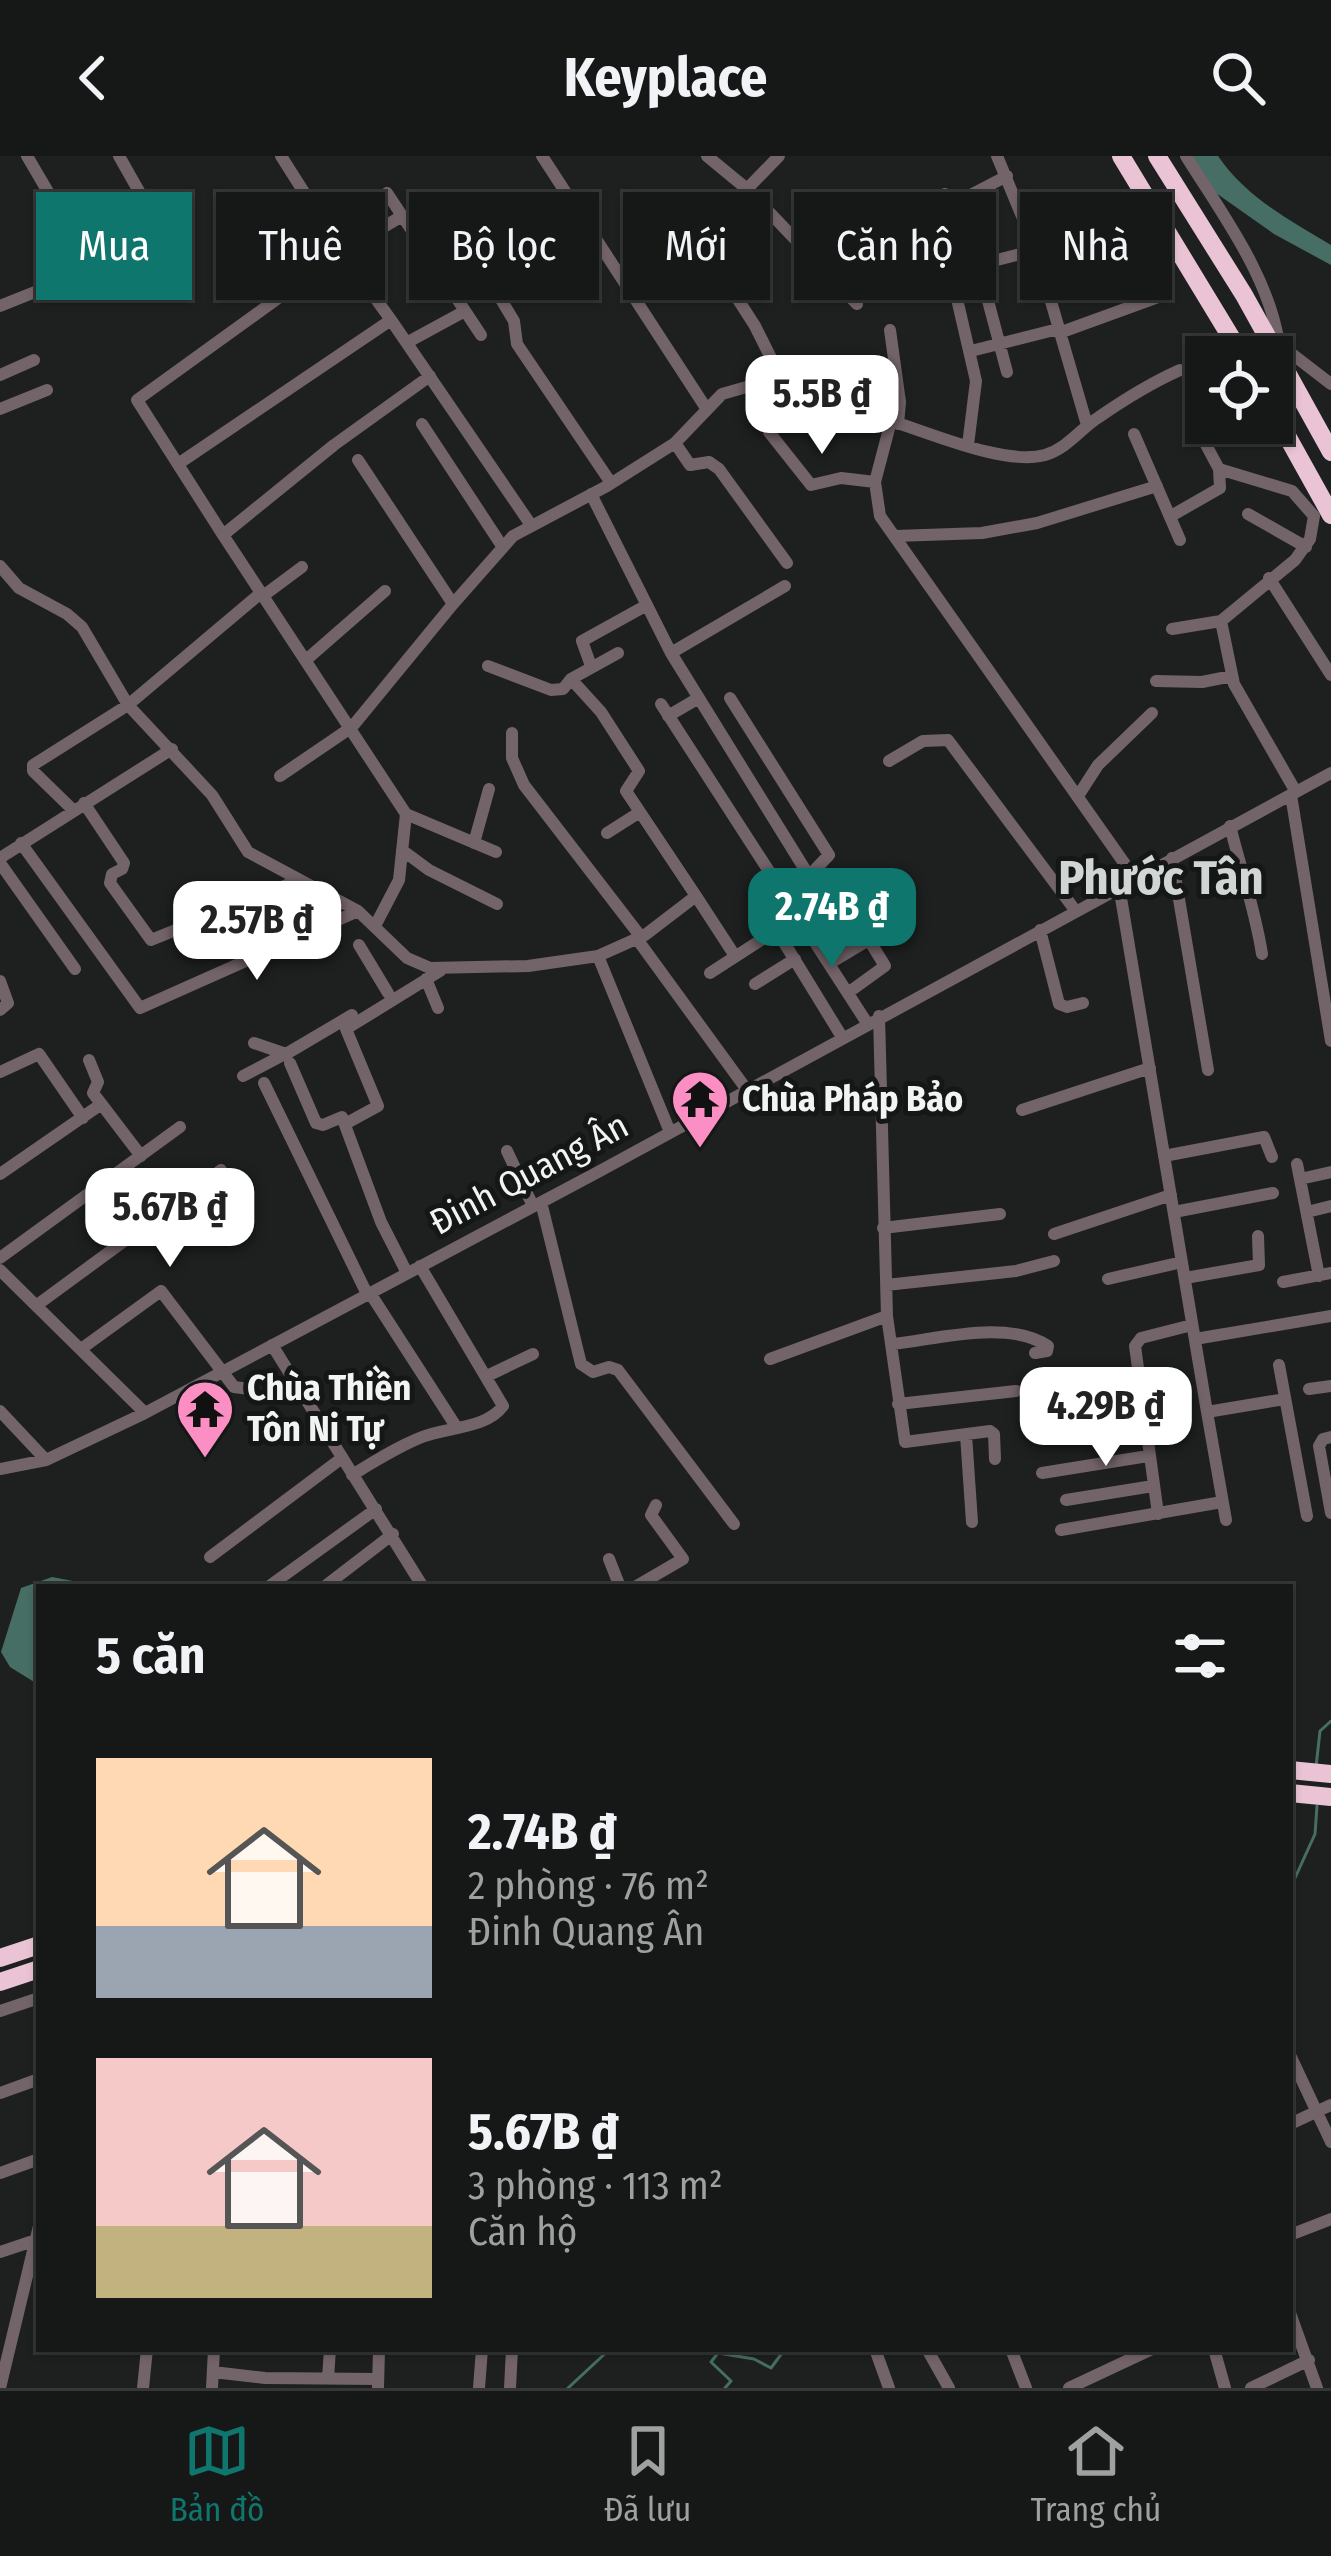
<!DOCTYPE html>
<html lang="vi">
<meta charset="utf-8">
<style>
:root{--surface:#161817;--page:#1f2120;--text:#f1f3f6;--muted:#9ea0a1;--line:#353736;--accent:#0f766e}
body{margin:0;font-family:"Fira Sans Condensed",sans-serif;background:var(--page);color:var(--text);height:100vh;display:flex;flex-direction:column;font-size:45px;white-space:nowrap}
*{box-sizing:border-box;margin:0}
p{font-size:39px;color:var(--muted)}
.icon{flex:none;width:66px;height:66px;fill:none;stroke:currentColor;stroke-width:2;stroke-linecap:round;stroke-linejoin:round}
.map{position:relative;flex:1;overflow:hidden}
.details{position:absolute;left:36px;top:1428px;width:1257px;height:768px;display:flex;flex-direction:column;background:var(--surface);border-radius:0px;box-shadow:0 3px 9px #0004,0 0 0 3px var(--line)}
.details>*{flex:none}
.guide{position:absolute;left:36px;top:36px;width:1260px;height:108px;display:flex;gap:24px}
.buttons{position:absolute;left:1185px;top:180px;display:grid;gap:24px}
.buttons a{display:grid;place-items:center;width:108px;height:108px;border-radius:0px;background:var(--surface);box-shadow:0 3px 9px #0004,0 0 0 3px var(--line);font-size:60px}
.price{position:absolute;translate:-50% -102px;padding:0 27px;border-radius:24px;background:#fff;color:#222;font-size:39px;line-height:78px;filter:drop-shadow(0 3px 6px #0008)}
.price::after{content:'';position:absolute;left:50%;top:72px;width:36px;height:27px;margin-left:-18px;background:inherit;clip-path:polygon(0 0,100% 0,50% 100%)}
.price.selected{background:var(--accent);color:#fff}
ul{padding:0;list-style:none}
li{display:flex;align-items:center;gap:36px;height:300px;padding:0 60px}
li span{display:grid;place-items:center;flex:none;width:336px;height:240px;border-radius:0px;color:#555}
li>.icon{margin-inline-start:auto}
span .icon{width:144px;height:144px;fill:#fffc;stroke-width:1}
li b{font-size:51px}
h2{display:flex;justify-content:space-between;align-items:center;height:144px;padding:0 60px;font-size:51px}
.chip{padding:0 42px;border-radius:0px;background:var(--surface);box-shadow:0 3px 9px #0004,0 0 0 3px var(--line);font-size:42px;line-height:108px}
.chip.selected{background:var(--accent);color:#fff}
header{display:flex;justify-content:space-between;align-items:center;height:156px;padding:0 60px;background:var(--surface);font-size:54px;font-weight:700}
.menu{display:flex;justify-content:space-around;align-items:center;height:168px;border-top:3px solid var(--line);background:var(--surface);font-size:33px;color:var(--muted)}
.menu a{display:grid;justify-items:center;gap:6px}
.menu .selected{color:var(--accent)}
.map>svg:first-child{display:block}
</style>
<header><svg class="icon" aria-label="back" viewBox="0 0 24 24"><path d="M15 5l-7 7 7 7"/></svg>Keyplace<svg class="icon" aria-label="search" viewBox="0 0 24 24"><circle cx="10" cy="10" r="6"/><path d="M15 15l6 6"/></svg></header>
<div class="map">
<svg width="1331" height="2232" viewBox="0 0 1331 2232">
<rect width="100%" height="100%" fill="#1d201f"/>
<!-- water -->
<path fill="#466e64" d="M1193 0H1218C1246 41 1289 64 1331 89V109L1274 78 1206 30Z
M52 1421 104 1431H39V1529L10 1511 1 1496 21 1432Z"/>
<g fill="none" stroke-linecap="round" stroke-linejoin="round">
<!-- stream -->
<path stroke="#466e64" stroke-width="3" d="M1316 1611 1320 1575 1331 1565
M1290 1733 1315 1678 1317 1650
M568 2232 610 2193
M725 2232 731 2225 711 2206 718 2197 754 2203 771 2212 785 2193"/>
<!-- minor -->
<path stroke="#73646a" stroke-width="12" d="M119 0 149 53
M281 0 342 96 391 164
M542 0 706 252
M707 0 747 33 857 148
M997 0 1036 94 1087 269
M1186 0C1222 58 1269 120 1279 188L1331 228
M747 33 779 0
M387 37 481 179
M945 38 953 48 1007 20
M280 73 311 118
M848 85 875 64
M707 95 755 170 787 234
M817 103 852 85 878 134
M88 104 128 77 136 79 149 101
M1041 116 1142 81
M951 117 976 225 968 289
M911 126 1036 94
M491 127 514 165 517 188 611 327
M987 141 1007 216
M0 150 50 130 88 104 27 0
M890 174 900 246 898 268
M1059 177 1169 137
M408 186 465 155
M971 195 1058 173
M0 219 34 204
M0 253 47 234
M891 265C931 277 1005 310 1045 299 1068 292 1080 273 1099 261 1125 243 1151 227 1180 214
M422 268 502 390
M769 276 811 329 841 322 875 326
M1134 278 1180 384
M675 287 690 309 709 306 719 313 787 407
M178 308 391 164 531 369
M591 338 671 497 809 720
M1248 358 1306 391
M1171 360 1220 332 1219 313 1197 272
M223 379 137 244 342 96 402 60
M895 380 982 377 1037 367 1157 330
M0 410 19 432 67 458 82 471 128 549 212 639 248 696 358 755 407 802 430 812 528 810 598 800 645 779 696 740 626 635 639 615 601 556 571 523 618 497
M1269 422 1331 519
M263 440 302 411
M453 448 513 380 607 330 675 287 722 238 750 230 787 234 891 265 875 326 880 360 1134 721
M1221 465 1234 528 1296 636
M1172 473 1221 465 1295 404 1310 383 1314 360 1292 335 1219 313
M671 497 785 430
M306 504 385 435
M488 510 551 534 563 533 571 523
M591 510 582 485 647 449
M1156 525 1202 526 1232 520
M730 542 829 699 809 720 784 737
M661 548 867 867
M668 560 697 543
M512 577V602L524 629 641 781
M889 605 923 585 948 584 1075 754
M280 620 352 571 453 448 358 304
M1291 639 1331 885
M1078 640 1098 609 1152 557
M84 647 124 707 122 713 112 718 110 727 151 784 299 724
M73 654 33 615V609L128 549 261 437
M406 658 496 696
M1230 670C1241 714 1255 753 1262 798
M607 677 640 656
M21 687 140 852 358 755
M474 687 489 633
M402 694 429 714 497 748
M0 702 172 593
M1172 702 1208 914
M0 707 75 813
M1119 730 1207 1256 1285 1243
M839 735 885 810 849 836
M696 740 735 800
M801 743 807 741 839 801
M375 770 399 724 406 658 223 379 334 289 430 220
M1040 774 1059 848 1067 851 1083 847
M777 775 842 881
M637 783 747 934
M359 789 388 837
M598 800 670 976
M835 804 870 783
M710 817 764 782
M426 823 438 852
M0 825 8 847 0 854
M755 828 795 803
M879 860 887 1160 905 1286 990 1275 994 1278 995 1303
M254 887 286 898 352 859
M89 904 98 926 93 937 141 1000
M290 907 316 967 323 969 342 961 381 1066 407 1117
M0 916 39 898 83 962
M243 920 285 898
M264 927 367 1138
M1022 954 1150 912
M345 968 378 950 346 873 440 815
M507 995 533 1050
M1164 1000 1264 981 1272 1001
M1297 1008 1319 1120
M0 1018 100 949
M1300 1023 1331 1016
M541 1046 581 1208 593 1216 609 1211 618 1214 734 1368
M1174 1056 1273 1037
M1307 1056 1331 1050
M883 1072 1000 1058
M1054 1078 1171 1039
M0 1102 180 971
M0 1114 145 1257
M1185 1122 1259 1109 1258 1080
M1108 1123 1182 1106
M1283 1126 1331 1117
M886 1129 1016 1115 1054 1105
M370 1137 457 1272
M37 1149 221 1014
M1195 1183 1331 1160
M892 1188C939 1183 1007 1163 1048 1190L1047 1195 1035 1197
M272 1189 423 1431
M81 1193 161 1135 234 1231 250 1233
M770 1203 887 1160
M1279 1209 1307 1360
M487 1220 533 1198
M1309 1233 1331 1230
M898 1248 1016 1235
M0 1255 46 1304
M1054 1255 1140 1240
M1207 1256 1226 1364
M966 1279 972 1366
M1331 1281 1323 1283 1319 1290 1331 1357
M0 1313 46 1304 145 1257 598 1016 1331 617
M1042 1317 1148 1300
M352 1319C375 1305 397 1291 422 1281 447 1271 486 1273 503 1250L420 1110
M1066 1344 1153 1330
M1158 1358 1135 1190 1141 1182 1192 1169
M1061 1374 1222 1346
M210 1401 342 1302
M609 1403 620 1431
M268 1431 376 1353
M324 1431 393 1378
M635 1431 683 1403 651 1359 656 1349
M0 1855 39 1842
M1290 1899 1331 1986
M0 1937 39 1923
M1290 1968 1331 1949
M0 2017 39 2003
M1290 2079 1331 2063
M0 2096 36 2084
M1290 2157 1317 2232
M875 2193 889 2232
M927 2193 949 2232
M1011 2193 1026 2232
M1214 2193 1225 2232
M213 2216 265 2222 378 2223
M328 2222 330 2193
M0 2232 39 2070
M143 2232 147 2193
M212 2232 214 2193
M378 2232 379 2193
M479 2232 482 2193
M510 2232 512 2193
M1069 2232 1152 2193
M1251 2232 1309 2204"/>
<!-- highway -->
<path stroke="#eac4d5" stroke-width="18" d="M1121 0 1243 201
M1157 0 1244 139 1331 296
M1272 253 1331 359
M1290 1614 1331 1618
M1290 1637 1331 1641
M0 1802 39 1789
M0 1826 39 1813"/>
</g>
<!-- icons -->
<defs>
<symbol id="temple-pin" viewBox="-11 -11 22 30"><path d="M0 17L-7.5 6A9.5 9.5 0 1 1 7.5 6Z" fill="#fb8fc3" stroke="#141716"/><path d="M0-6L5-2H3V0L6.5 2.5H4V6H1.5V3h-3V6H-4V2.5H-6.5L-3 0V-2H-5Z" fill="#111"/></symbol>
</defs>
<g fill-rule="evenodd">
<use href="#temple-pin" x="667" y="910" width="66" height="90"/>
<use href="#temple-pin" x="172" y="1220" width="66" height="90"/>
</g>
<g text-anchor="middle" dominant-baseline="central" stroke-width="10" stroke-linejoin="round" paint-order="stroke">
<!-- poi labels -->
<g font-size="36" font-weight="bold" fill="#f2f4f3" stroke="#141716" text-anchor="start">
<text x="742" y="943">Chùa Pháp Bảo</text>
<text x="247" y="1232">Chùa Thiền<tspan x="247" dy="41">Tôn Ni Tự</tspan></text>
</g>
<!-- street labels -->
<g font-size="36" fill="#f2f4f3" stroke="#141716">
<text transform="translate(529 1018) rotate(-28)">Đinh Quang Ân</text>
</g>
<!-- district labels -->
<g font-size="48" font-weight="bold" fill="#d1d5d4" stroke="#141716">
<text x="1161" y="722">Phước Tân</text>
</g>
</g>
</svg>
<div class="buttons">
<a><svg class="icon" aria-label="locate" viewBox="0 0 24 24"><circle cx="12" cy="12" r="6"/><path d="M12 2v4M12 18v4M2 12h4M18 12h4"/></svg></a>
</div>
<b class="price" style="left:822px;top:301px">5.5B ₫</b>
<b class="price selected" style="left:832px;top:814px">2.74B ₫</b>
<b class="price" style="left:257px;top:827px">2.57B ₫</b>
<b class="price" style="left:170px;top:1114px">5.67B ₫</b>
<b class="price" style="left:1106px;top:1313px">4.29B ₫</b>
<div class="guide">
<a class="chip selected">Mua</a>
<a class="chip">Thuê</a>
<a class="chip">Bộ lọc</a>
<a class="chip">Mới</a>
<a class="chip">Căn hộ</a>
<a class="chip">Nhà</a>
</div>
<section class="details">
<h2>5 căn<svg class="icon" aria-label="filters" viewBox="0 0 24 24"><path d="M4 7h16M4 17h16"/><circle cx="9" cy="7" r="2"/><circle cx="15" cy="17" r="2"/></svg></h2>
<ul>
<li><span style="background:linear-gradient(#ffd9b3 70%,#9aa5b1 0)"><svg class="icon" aria-label="home" viewBox="0 0 24 24"><path d="M3 11l9-7 9 7M6 9v11h12V9"/></svg></span><div><b>2.74B ₫</b><p>2 phòng · 76 m²</p><p>Đinh Quang Ân</p></div></li>
<li><span style="background:linear-gradient(#f6c9c9 70%,#c2b280 0)"><svg class="icon" aria-label="home" viewBox="0 0 24 24"><path d="M3 11l9-7 9 7M6 9v11h12V9"/></svg></span><div><b>5.67B ₫</b><p>3 phòng · 113 m²</p><p>Căn hộ</p></div></li>
</ul>
</section>
</div>
<nav class="menu">
<a class="selected"><svg class="icon" aria-label="map" viewBox="0 0 24 24"><path d="M3 6l6-2 6 2 6-2v14l-6 2-6-2-6 2zM9 4v14M15 6v14"/></svg>Bản đồ</a>
<a><svg class="icon" aria-label="saved" viewBox="0 0 24 24"><path d="M7 4h10v16l-5-4-5 4z"/></svg>Đã lưu</a>
<a><svg class="icon" aria-label="home" viewBox="0 0 24 24"><path d="M3 11l9-7 9 7M6 9v11h12V9"/></svg>Trang chủ</a>
</nav>
